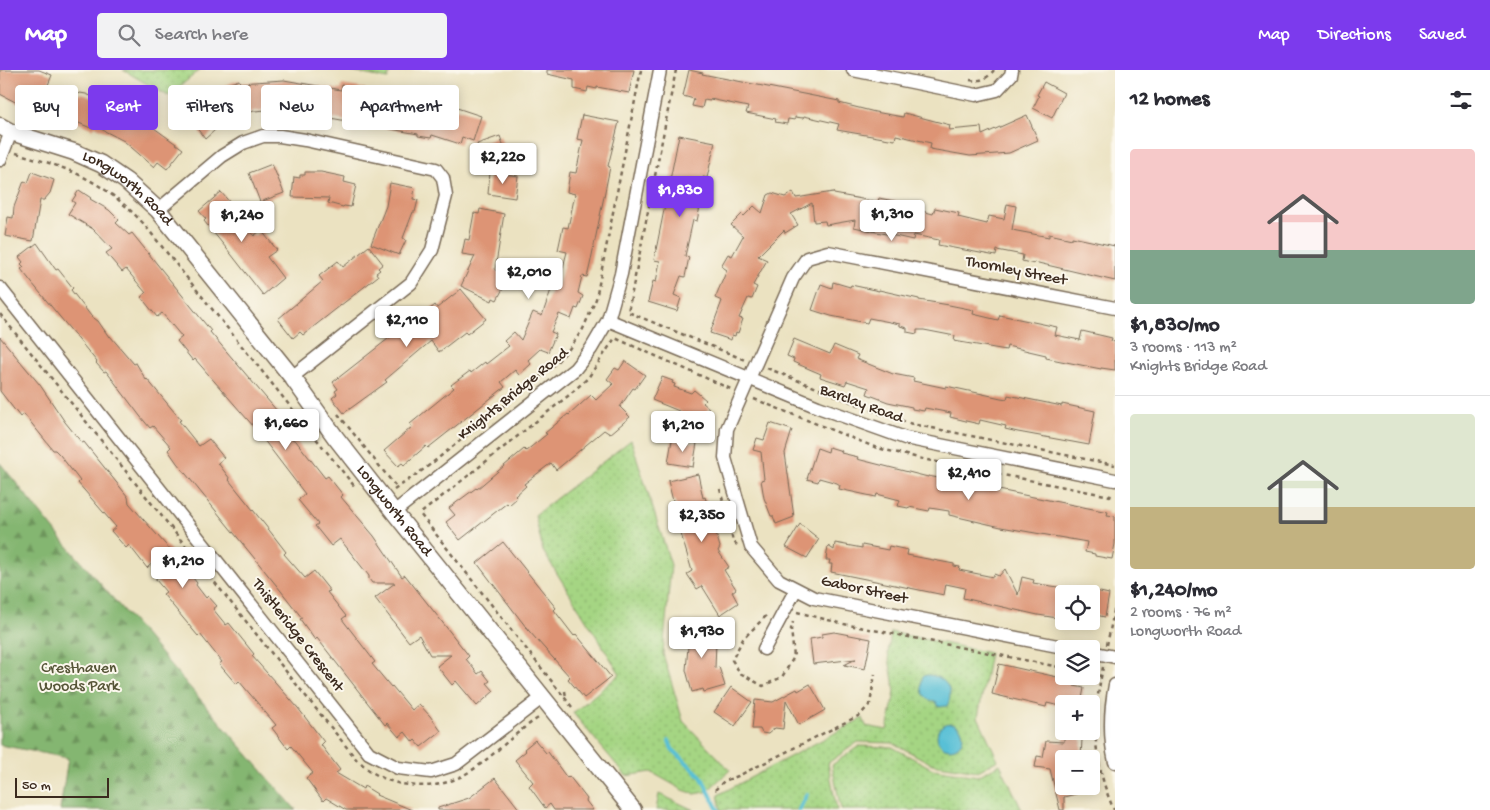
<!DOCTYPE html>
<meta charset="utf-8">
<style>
:root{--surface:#fff;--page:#f2f2f3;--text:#2b2b33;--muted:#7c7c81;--line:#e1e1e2;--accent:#7c3aed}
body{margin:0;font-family:"Gochi Hand",sans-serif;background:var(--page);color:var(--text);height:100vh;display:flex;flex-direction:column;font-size:19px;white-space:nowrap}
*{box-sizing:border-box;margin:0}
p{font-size:16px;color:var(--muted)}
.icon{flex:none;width:28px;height:28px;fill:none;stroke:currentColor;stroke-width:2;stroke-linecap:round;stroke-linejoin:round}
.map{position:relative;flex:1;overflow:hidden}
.drawer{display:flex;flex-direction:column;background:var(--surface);width:375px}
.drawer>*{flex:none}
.banner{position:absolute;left:15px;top:15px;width:475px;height:45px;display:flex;gap:10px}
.controls{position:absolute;left:1055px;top:515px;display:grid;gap:10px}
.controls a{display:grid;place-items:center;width:45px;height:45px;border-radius:5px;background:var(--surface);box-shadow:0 2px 12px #0003;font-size:25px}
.scale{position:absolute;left:15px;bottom:12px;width:94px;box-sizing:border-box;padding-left:5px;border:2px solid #3b2a1e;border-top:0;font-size:14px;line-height:18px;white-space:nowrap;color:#3b2a1e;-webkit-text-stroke:4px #fbf7ec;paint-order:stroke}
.price{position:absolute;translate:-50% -42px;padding:0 11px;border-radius:5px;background:#fff;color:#222;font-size:16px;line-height:32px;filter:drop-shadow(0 1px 2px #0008)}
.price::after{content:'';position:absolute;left:50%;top:30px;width:15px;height:11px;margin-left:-8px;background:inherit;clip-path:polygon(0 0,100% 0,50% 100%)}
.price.selected{background:var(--accent);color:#fff}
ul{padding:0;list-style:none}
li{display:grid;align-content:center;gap:10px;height:265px;padding:0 15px}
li+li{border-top:1px solid var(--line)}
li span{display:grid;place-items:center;height:155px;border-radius:5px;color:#555}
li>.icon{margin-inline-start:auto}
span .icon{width:90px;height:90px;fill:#fffc;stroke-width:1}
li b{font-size:21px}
h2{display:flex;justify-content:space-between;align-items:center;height:60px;padding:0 15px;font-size:21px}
.pill{padding:0 18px;border-radius:5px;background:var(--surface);box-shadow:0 2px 12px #0003;font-size:18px;line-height:45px}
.pill.selected{background:var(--accent);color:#fff}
header{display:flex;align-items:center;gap:30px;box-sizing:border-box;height:70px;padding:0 25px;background:var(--accent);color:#fff}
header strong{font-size:24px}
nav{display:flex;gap:28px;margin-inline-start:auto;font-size:18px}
.search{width:350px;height:45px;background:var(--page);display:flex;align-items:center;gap:12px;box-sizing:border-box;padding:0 18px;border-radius:5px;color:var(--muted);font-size:19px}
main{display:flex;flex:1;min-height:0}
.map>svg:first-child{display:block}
</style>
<header>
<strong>Map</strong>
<div class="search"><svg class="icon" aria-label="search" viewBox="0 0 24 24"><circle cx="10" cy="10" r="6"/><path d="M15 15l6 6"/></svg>Search here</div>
<nav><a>Map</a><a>Directions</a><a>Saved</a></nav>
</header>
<main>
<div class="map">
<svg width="1115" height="740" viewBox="0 0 1115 740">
<defs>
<pattern id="green-dots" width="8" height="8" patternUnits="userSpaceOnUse" patternTransform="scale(1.25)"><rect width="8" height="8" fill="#a5d583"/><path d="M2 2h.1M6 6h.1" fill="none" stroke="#8fb771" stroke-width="1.8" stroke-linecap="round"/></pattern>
<pattern id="forest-firs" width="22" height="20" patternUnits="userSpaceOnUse" patternTransform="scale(1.25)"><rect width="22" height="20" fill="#84b671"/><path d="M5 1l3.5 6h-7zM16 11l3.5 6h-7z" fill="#6d945c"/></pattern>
</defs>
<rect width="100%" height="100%" fill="#fbf7ec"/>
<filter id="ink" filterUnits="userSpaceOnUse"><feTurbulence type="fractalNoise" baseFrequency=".02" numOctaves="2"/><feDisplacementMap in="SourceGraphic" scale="10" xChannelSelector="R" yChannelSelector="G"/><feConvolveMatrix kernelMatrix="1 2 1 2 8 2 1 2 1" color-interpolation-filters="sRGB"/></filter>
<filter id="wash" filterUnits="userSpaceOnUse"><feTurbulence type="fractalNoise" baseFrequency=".0096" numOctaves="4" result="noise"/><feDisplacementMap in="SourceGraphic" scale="20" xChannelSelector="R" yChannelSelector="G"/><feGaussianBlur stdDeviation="1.12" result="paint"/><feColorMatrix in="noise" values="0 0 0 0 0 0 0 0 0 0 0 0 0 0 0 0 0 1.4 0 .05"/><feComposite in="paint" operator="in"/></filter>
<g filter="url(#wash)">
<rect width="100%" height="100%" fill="#ebe2c1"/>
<!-- green -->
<path fill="url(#green-dots)" stroke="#708050" d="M123 0H200L168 26Z
M343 0H390L388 9Z
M631 370 671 495 663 584 683 651 730 700 706 722 695 724 683 720 651 702 626 706 573 643 620 604 543 481 535 445Z
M891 562 990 583 978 647 998 690 978 701 932 694 893 673 858 672 828 693 837 740H721L718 725 863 648 866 656 887 660 895 622 888 583Z
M859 676 892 677 933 699 978 706 1000 694 1022 740H842L840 735 832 695Z
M659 724 694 740H656Z"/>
<!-- forest -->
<path fill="url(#forest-firs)" stroke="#607048" d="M0 393 65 473 296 740H60L68 688 0 675Z"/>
<!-- water -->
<path fill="#59c0d6" stroke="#4a757a" d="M927 605C943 605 956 619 947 636L939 637 936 632C923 630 919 618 923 606Z
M937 666a13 13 0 1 1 26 0a13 13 0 1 1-26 0Z"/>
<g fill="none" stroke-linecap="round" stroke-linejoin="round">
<!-- stream -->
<path stroke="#59c0d6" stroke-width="4" d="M669 671 672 679 701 706 718 740
M799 740 807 724"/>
</g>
<g id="blocks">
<!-- building -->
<path fill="#dd9474" d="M0 0H39L52 5 48 15 79 24 80 23 86 24 110 34 111 32 132 42 183 79 167 99 158 92 154 97 124 71 95 56 93 59 67 48 66 50 43 43 21 35 0 24Z
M547 0H634L629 23 597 17V19L588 17 587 22 574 19V10L547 4Z
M689 0 703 3 702 4 839 31V33L875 42 903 47 904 43 950 55 949 60 981 57 982 65 1027 45 1038 70 1009 83 970 86 930 79 931 73 896 65 895 70 837 60 839 54 804 46 803 48 795 47V50L788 49 787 54 775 52 776 49 746 43 748 37 710 29V31L704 30 702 38 692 36 694 29 683 26Z
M239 10 240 13 284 10 341 20 342 15 366 19 365 24 456 41 457 38 481 46 473 71 462 67 460 74 432 65 431 68 418 66V64L292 41V38L254 41 224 52 205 69 187 45 216 24 214 19Z
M1044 12 1064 23 1052 48 1033 38 1039 26 1037 25Z
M582 45 619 52 608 96 610 97 590 195 587 207 582 206 578 223 583 226 578 239 575 238 571 249 559 244 551 262 556 264 548 282 540 279 528 290 531 294 519 305 515 300 501 312 505 317 428 378 426 376 404 395 402 393 398 396 384 381 412 357 410 354 454 318 451 315 470 301 471 303 485 292 486 294 509 276 504 271 514 262 521 270 533 242 542 246 553 214 558 216 567 182 558 180 563 157 568 158 575 124 567 122 570 102 576 103 583 70 577 69Z
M679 65 715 72 707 108 703 107 699 127H702L697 151 693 150 685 186 689 187 685 207 681 206 674 225 681 228 677 241 648 232 653 211 656 212 660 191 654 190Z
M500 66 508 88 480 99 476 89 482 87 477 74Z
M272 94 284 123 260 132 249 103Z
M32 102 54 110 50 123 44 130H40L33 171 5 166 8 147 13 148 14 137 24 111 28 113Z
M305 102H321L345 107 344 112 356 115 351 137 344 136 343 137 328 133 329 128 292 127 294 107 300 108V105H305Z
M490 102 518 106 515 128 488 124Z
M390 113 415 118 413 129 418 130 415 142H413L403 168 406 170 399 185 371 174 386 136Z
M79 120 91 128 90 129 109 140 119 150 116 153 129 165 132 163 211 261 210 262 283 348 278 351 292 369 296 371 325 408 328 406 343 425 341 427 374 466 402 507 405 505 469 586 466 589 478 604 482 601 490 611 487 613 494 621 477 636 456 611 452 615 437 596 451 585H430L419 565 409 572 375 528 395 513H372L369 509V506L340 469 331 476 315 456 318 454 298 430 305 424 254 357 195 289 193 291 177 271 182 267 162 243 157 247 141 227 146 223 126 199 122 202 106 183 112 179 93 159 68 144 75 133 72 131Z
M221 122 236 140 234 142 254 166 261 160 277 180 267 187 283 208 263 225 231 184 204 151 206 149 199 141Z
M793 122 796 128 833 122 834 124 878 132 879 128 904 133 903 136 933 144 935 138 959 143 958 147 987 154 989 146 1004 149 1007 134 1016 136 1012 160 1049 167V164L1072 169V167L1115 176V211L1034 192V194L1022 191 1023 185 997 180 996 186 938 175 939 170 914 165 913 170 854 157 855 150 826 155 825 151 814 152 812 133 791 144 798 155 785 163 784 160 758 186 767 190 753 215 757 217 752 229 748 228 739 248 743 249 738 263 736 262 735 266 732 265 731 270 710 263 722 231 715 228 727 200 721 196 728 184 732 186 743 166 731 155 742 144 744 146 754 136 762 143 768 125 772 123 785 127Z
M480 139 504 144 495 200 509 207 497 230 493 228 492 231 461 216 475 186 462 184 465 169 469 170 474 143 479 144Z
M37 173 56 200 58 199 73 218 71 220 91 246 98 251 109 267 110 266 134 294 136 293 146 310 147 309 166 332 181 350 179 351 199 376 209 369 224 388 218 393 230 409 229 410 269 460 286 482 284 484 305 508 314 501 330 521 327 522 346 546 342 549 375 592 372 594 391 617 392 616 412 640 419 634 430 646 441 661 421 677 415 670 413 672 405 662 399 667 387 653 385 655 317 568 315 570 300 549 302 548 281 521 177 393 168 380 171 377 153 356 150 358 140 346 106 301 104 302 96 293 97 292 32 213 21 199 24 197 21 194 23 192 19 187Z
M369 176 383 194 378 198 380 200 376 203 378 206 303 265 300 262 293 268 278 249 323 211 319 206 338 191 343 197Z
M833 212 850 217 851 215 879 221V220L919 229V230L949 235 974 240 973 244 998 250 1000 245 1057 257 1055 265 1080 270 1082 261 1112 268 1111 271 1115 272V300L1101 298V299L1046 288V285L1007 276 1006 280 954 271 955 266 924 260H917V264L907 262V258L900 256V254L869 248 867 253 831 246 812 240 821 214 832 218Z
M461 219 486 249 467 264 465 262 439 282 431 271 385 310 387 312 344 343 332 328 337 324 335 321 338 319 333 312 402 258 404 261 435 235 437 238Z
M0 267 40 315 65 352 82 373 84 372 128 427 129 433 172 482 197 513 196 515 206 528 208 526 217 536 213 539 226 555 229 553 254 584 252 586 298 638 324 672 321 675 340 700 336 703 363 719 364 716 377 724 376 725 412 740H346L326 728 323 731 306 708 313 703 291 676 288 679 272 658 276 655 239 611 236 614 219 594 222 592 200 564 198 566 163 524 166 522 156 510 158 488 147 498 129 475 126 478 111 461 116 457 78 413 80 411 60 385 55 380H53L24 344 20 347 0 321Z
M794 269 830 284 834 275 858 285 856 289 893 304 914 308 913 311 946 318V316L1001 328 1007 329 1008 325 1062 336V334L1095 341 1089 375 1018 362 1005 359 1006 356 980 350 979 354 966 351 950 347 951 343 925 338 924 341 912 339V337L888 332 867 324 869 318 847 311 845 315 820 307 821 304 793 292 794 289 787 286Z
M625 291 645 305 635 319 633 318 620 337 630 347 610 364 604 360 556 400 551 393 524 414 526 416 515 426 517 428 509 435 507 433 460 470 446 452 455 445 449 438 476 418 477 419 524 379 526 381 547 364 545 363 568 344 569 345 591 325 596 330 613 314 607 309 615 298 619 300Z
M662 307 673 311 672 313 675 314 674 317 691 323 694 320 706 330 703 333 709 338 695 355 679 341 652 330Z
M770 353 792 360 785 383 794 447 776 454 773 446H771L764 428 761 410 764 409 761 382 753 380 757 368 764 370Z
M672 370 697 373 693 397 668 393Z
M829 377 842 381 841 383 858 387 857 389 928 407V406L954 411 1108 442 1107 445 1115 446V474L1112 489 1095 486V484L1085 482 1087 472 1001 457 949 445V441L930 438 929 441 909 437 908 438 898 436 900 430 877 424 876 427 839 419 840 415 837 413 819 408 818 412 807 409 817 378 828 382Z
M698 404 703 428 705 427 720 477 718 481 729 497 724 500 736 519 732 522 738 533 720 545 702 516 697 519 687 504 692 501 681 464 685 463 674 430 673 431 668 411Z
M800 454 819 469 807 488 786 477Z
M503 472 556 538 554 540 574 566 576 564 611 607 584 628 568 609 570 607 529 561 477 493Z
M835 473 862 478V475L888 480 889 476 908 480 907 485 954 494V496L960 497 959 500 993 507 994 504 999 506 1005 499 1018 525 1022 507 1034 510 1033 513 1064 518V549L1038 545 963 528 965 518 946 514 944 525 831 502 832 494H829L830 490H826L828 476 834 480Z
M1091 520 1109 524 1105 547 1091 544Z
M690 553 712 555 710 570 716 571 715 598 719 597 725 616 704 622 703 619 692 622 686 600 688 577 679 571 689 566Z
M834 562 871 569 865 599 844 595 856 589 813 594 810 569 822 567V564Z
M999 594 1075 611 1074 616 1084 618 1081 634H1064V637L1047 633 1046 637 992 624Z
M810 614 825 640 799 655 786 630 783 659 775 658 768 664 762 663 760 659H752L755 630 773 632 797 619 798 621Z
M731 617 752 632 735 656 714 642Z
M1064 667 1082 669 1081 688 1064 689V716H1091V720L1064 727V740H1060L1050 699 1035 697 1037 686 1043 687 1046 671 1064 672Z
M535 670 546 683 548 682 567 708 569 706 587 729 586 731 593 740H554L550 734 545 738 529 716 533 712 515 690 526 681 524 679Z
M495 708 520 740H438V738L469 728Z"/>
</g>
</g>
<g filter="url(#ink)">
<use href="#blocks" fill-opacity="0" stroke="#796a57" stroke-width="1"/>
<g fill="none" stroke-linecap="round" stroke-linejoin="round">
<defs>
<path id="minor" d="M853 0 976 25 997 20 1011 5 1012 0
M0 90 11 62
M158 140 222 86 243 73 263 66H280L305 70 436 99 443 108 446 126 432 180 411 213 292 307
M0 218 369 683 398 698 431 702 456 694 543 627
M608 250 818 337 905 368 1115 410
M394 442 575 299 591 279 608 250 621 204 660 0
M764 579 796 519
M1073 579 814 528 779 510 751 477 725 388 727 359 793 208 807 188 828 182 1115 238
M1091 582 1115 587
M1115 615C1110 641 1109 666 1115 692"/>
<g id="tertiary">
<path id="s1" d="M0 56 11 62 74 82 101 94 126 111 158 140 292 307 336 368 394 442 633 740"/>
</g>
</defs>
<!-- minor casing -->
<use href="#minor" stroke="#796a57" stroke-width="15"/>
<!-- tertiary casing -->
<use href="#tertiary" stroke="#796a57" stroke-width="19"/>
<!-- path -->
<path stroke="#796a57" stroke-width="2.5" stroke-dasharray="4 4" stroke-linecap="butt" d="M676 0 628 242 745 290
M970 10C981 12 988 8 994 0
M16 83C72 99 102 110 143 153L355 417
M0 244 357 690
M767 298 881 344 912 354 1115 395
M754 329 877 378 927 390 1115 427
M338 344 397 418
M720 419 733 471 737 475
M394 420 427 397 551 298 569 279 583 259 596 229 641 0
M797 542 844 554 1064 598
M766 546 743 569 732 590 740 603 763 616 782 607 794 587 791 559 793 552
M1107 575 1115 536
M1103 597C1100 612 1097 628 1096 644 1093 675 1101 712 1114 740
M1091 604 1101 606
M565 621 566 627
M572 637 420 444 568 326 588 308 615 268 733 320
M361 693C374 706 391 713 409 715 470 723 495 674 540 647
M715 720 724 711 738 706 860 645 870 634 875 604"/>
<!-- minor -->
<use href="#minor" stroke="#fff" stroke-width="12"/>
<!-- tertiary -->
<use href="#tertiary" stroke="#fff" stroke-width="16"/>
</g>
</g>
<g text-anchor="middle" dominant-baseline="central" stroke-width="4" stroke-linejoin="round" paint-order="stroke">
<!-- street labels -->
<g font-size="16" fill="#3b2a1e" stroke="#fbf7ec">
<text stroke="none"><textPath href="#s1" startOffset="144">Longworth Road</textPath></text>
<text transform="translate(1016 202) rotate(11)">Thornley Street</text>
<text transform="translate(514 325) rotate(-39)">Knights Bridge Road</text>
<text transform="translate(861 335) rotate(20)">Barclay Road</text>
<text stroke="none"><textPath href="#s1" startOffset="564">Longworth Road</textPath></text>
<text transform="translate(864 521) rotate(12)">Gabor Street</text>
<text transform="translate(297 566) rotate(52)">Thistleridge Crescent</text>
</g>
<!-- park labels -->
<g font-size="16" fill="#565537" stroke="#fbf7ec">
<text x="79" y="599">Cresthaven<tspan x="79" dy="18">Woods Park</tspan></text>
</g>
</g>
</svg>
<div class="controls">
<a><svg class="icon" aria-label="locate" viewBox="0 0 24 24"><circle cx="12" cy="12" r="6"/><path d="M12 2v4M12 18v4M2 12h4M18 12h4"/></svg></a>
<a><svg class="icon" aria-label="layers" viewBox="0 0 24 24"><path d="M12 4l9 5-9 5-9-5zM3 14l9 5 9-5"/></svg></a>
<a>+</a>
<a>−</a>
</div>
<div class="scale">50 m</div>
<b class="price" style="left:503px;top:115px">$2,220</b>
<b class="price selected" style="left:680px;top:148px">$1,830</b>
<b class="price" style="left:892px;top:172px">$1,310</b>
<b class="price" style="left:242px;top:173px">$1,240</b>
<b class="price" style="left:529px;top:230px">$2,010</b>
<b class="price" style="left:407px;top:278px">$2,110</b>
<b class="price" style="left:286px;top:381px">$1,660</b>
<b class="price" style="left:683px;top:383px">$1,210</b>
<b class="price" style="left:969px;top:431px">$2,410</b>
<b class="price" style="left:702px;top:473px">$2,350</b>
<b class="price" style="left:183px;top:519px">$1,210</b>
<b class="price" style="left:702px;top:589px">$1,930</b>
<div class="banner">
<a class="pill">Buy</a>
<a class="pill selected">Rent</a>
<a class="pill">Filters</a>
<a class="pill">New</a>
<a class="pill">Apartment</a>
</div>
</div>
<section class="drawer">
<h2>12 homes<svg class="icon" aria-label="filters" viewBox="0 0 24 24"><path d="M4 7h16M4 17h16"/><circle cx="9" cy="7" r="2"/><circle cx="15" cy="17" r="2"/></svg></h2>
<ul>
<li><span style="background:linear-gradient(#f6c9c9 65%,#7fa58c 0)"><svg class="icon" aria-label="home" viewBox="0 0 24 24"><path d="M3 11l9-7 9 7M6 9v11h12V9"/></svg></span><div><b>$1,830/mo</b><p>3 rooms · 113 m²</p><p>Knights Bridge Road</p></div></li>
<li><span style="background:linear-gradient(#dfe7d0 60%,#c2b280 0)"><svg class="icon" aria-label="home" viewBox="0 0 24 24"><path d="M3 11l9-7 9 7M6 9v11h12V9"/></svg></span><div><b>$1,240/mo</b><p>2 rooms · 76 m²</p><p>Longworth Road</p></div></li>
</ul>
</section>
</main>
